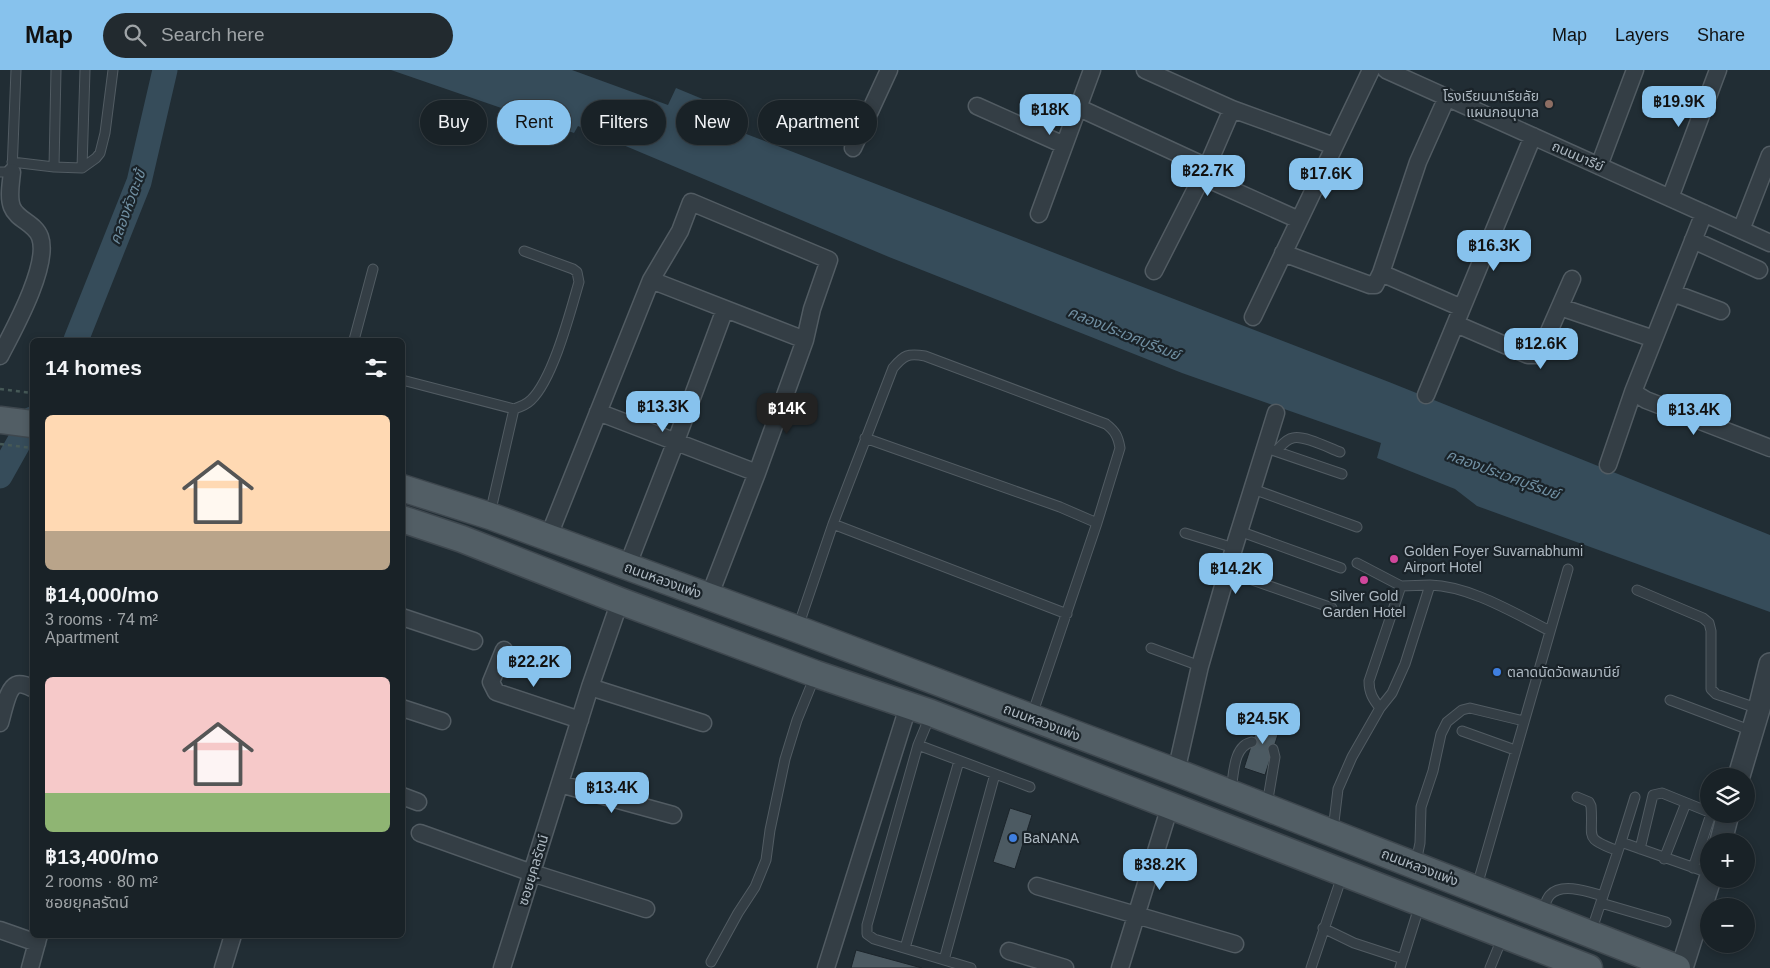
<!DOCTYPE html>
<meta charset="utf-8">
<style>
:root{--surface:#192227;--page:#222a2f;--text:#f1f3f6;--muted:#9fa4a7;--line:#373f44;--accent:#87c2ed}
body{margin:0;font-family:Arial,"Noto Sans Thai",sans-serif;background:var(--page);color:var(--text);height:100vh;display:flex;flex-direction:column;font-size:19px;white-space:nowrap}
*{box-sizing:border-box;margin:0}
p{font-size:16px;color:var(--muted)}
.icon{flex:none;width:28px;height:28px;fill:none;stroke:currentColor;stroke-width:2;stroke-linecap:round;stroke-linejoin:round}
.map{position:relative;flex:1;overflow:hidden}
.panel{position:absolute;left:30px;top:268px;width:375px;height:600px;display:flex;flex-direction:column;background:var(--surface);border-radius:8px;box-shadow:0 2px 8px #0003,0 0 0 1px var(--line)}
.panel>*{flex:none}
.guide{position:absolute;left:420px;top:30px;width:475px;height:45px;display:flex;gap:10px}
.tools{position:absolute;left:1700px;top:698px;display:grid;gap:10px}
.tools a{display:grid;place-items:center;width:55px;height:55px;border-radius:50%;background:var(--surface);box-shadow:0 2px 8px #0003,0 0 0 1px var(--line);font-size:25px}
.price{position:absolute;translate:-50% -42px;padding:0 11px;border-radius:10px;background:var(--accent);color:#111;font-size:16px;line-height:32px;filter:drop-shadow(0 1px 2px #0008)}
.price::after{content:'';position:absolute;left:50%;top:30px;width:15px;height:11px;margin-left:-8px;background:inherit;clip-path:polygon(0 0,100% 0,50% 100%)}
.price.on{background:#222;color:#fff}
ul{padding:0;list-style:none}
li{display:grid;align-content:center;gap:10px;height:265px;padding:0 15px}
li span{display:grid;place-items:center;height:155px;border-radius:8px;color:#555}
li>.icon{margin-inline-start:auto}
span .icon{width:90px;height:90px;fill:#fffc;stroke-width:1}
li b{font-size:21px}
h2{display:flex;justify-content:space-between;align-items:center;height:60px;padding:0 15px;font-size:21px}
.pill{padding:0 18px;border-radius:22px;background:var(--surface);box-shadow:0 2px 8px #0003,0 0 0 1px var(--line);font-size:18px;line-height:45px}
.pill.on{background:var(--accent);color:#111}
header{display:flex;align-items:center;gap:30px;box-sizing:border-box;height:70px;padding:0 25px;background:var(--accent);color:#111}
header strong{font-size:24px}
nav{display:flex;gap:28px;margin-inline-start:auto;font-size:18px}
.search{width:350px;height:45px;background:var(--page);display:flex;align-items:center;gap:12px;box-sizing:border-box;padding:0 18px;border-radius:28px;color:var(--muted);font-size:19px}
.map>svg:first-child{display:block}
</style>
<header>
<strong>Map</strong>
<div class="search"><svg class="icon" aria-label="search" viewBox="0 0 24 24"><circle cx="10" cy="10" r="6"/><path d="M15 15l6 6"/></svg>Search here</div>
<nav><a>Map</a><a>Layers</a><a>Share</a></nav>
</header>
<div class="map">
<svg width="1770" height="898" viewBox="0 0 1770 898">
<rect width="100%" height="100%" fill="#212d34"/>
<!-- water -->
<path fill="#364c5a" d="M391 0H572L668 35 676 18 717 35 741 62 1389 312 1770 465V542L1477 436 1455 419 1377 388 1381 373 1182 303 889 187 578 56 574 63Z"/>
<g fill="none" stroke-linecap="round" stroke-linejoin="round">
<!-- river -->
<path stroke="#364c5a" stroke-width="25" d="M76 270 139 112 165 0
M0 406 32 349"/>
</g>
<!-- building -->
<path fill="#4c5a62" stroke="#1c252b" d="M1261 645 1282 652 1265 705 1244 698Z
M1010 738 1032 745 1015 799 993 792Z
M856 880 922 898H851Z"/>
<g fill="none" stroke-linecap="round" stroke-linejoin="round">
<defs>
<path id="service" d="M12 92 54 97 82 98 96 88 100 83 105 63 113 0
M54 97 56 0
M82 98 85 0
M0 102H12L16 0
M354 270 373 199
M402 310 514 339 490 444
M514 339C520 337 526 335 531 330 553 309 570 243 579 212L577 202 573 199 524 181
M865 368 1060 437 1097 453 1032 645
M1266 378 1342 404
M1277 380C1281 376 1286 369 1293 368 1304 365 1329 378 1340 382
M1253 419 1357 457
M833 454 1067 544
M1239 461 1341 498
M1185 463 1234 478
M1357 493 1401 516
M1227 501 1332 538
M1637 520 1703 548 1709 553 1711 561V619L1716 624 1759 639
M798 557 833 454 893 298C904 285 908 283 925 286L1106 354C1115 361 1118 366 1120 378L1097 453
M1151 578 1200 596
M1670 630 1752 661
M1380 638C1373 629 1369 623 1369 611L1401 516 1430 515
M930 646 918 675 867 855V864L874 869 971 898
M1462 661 1515 680
M918 675 1030 717
M1231 720C1234 704 1233 676 1252 672
M1577 727 1589 732 1591 736C1594 769 1582 767 1618 781L1591 862
M1267 735 1275 687 1273 679
M1333 760 1338 719 1352 687 1380 638 1392 623 1405 594 1430 515C1470 516 1514 543 1550 561
M1621 772 1635 727
M1640 779 1653 725 1662 723 1709 742
M1618 781 1621 772 1709 803
M1664 789 1686 733
M1416 792 1420 773 1421 737 1433 701 1441 664 1447 652 1462 640 1470 638 1524 651
M1693 798 1711 744
M1477 816 1568 499
M1601 833 1666 852
M1542 843C1544 838 1546 829 1550 825 1562 812 1589 822 1603 826
M1323 858 1354 873 1403 889
M905 878 959 691
M944 890 995 704
M711 892 738 843 755 817 766 790 770 760 785 689 797 650 815 606
M1311 898 1342 806
M1400 898 1420 834
M1490 898 1503 866"/>
<path id="minor" d="M1145 0 1232 39 1334 76
M1386 0 1770 173
M977 36 1064 75
M1077 37 1207 97
M853 78 889 0
M1599 96 1635 0
M1201 106 1299 150
M1670 128 1718 0
M1039 144 1092 0
M1741 160 1770 85
M1693 170 1759 200
M1283 183 1370 215H1375L1381 203 1418 92 1447 27
M1154 201 1207 97 1232 39
M1381 203 1462 238
M651 210 805 270
M1673 223 1721 241
M1560 237 1654 269
M1253 247 1371 0
M1456 254 1528 285H1537L1540 282 1572 209
M0 286C13 261 50 195 40 167 35 153 17 150 12 137 8 127 11 113 12 102
M1633 322 1646 330 1770 378
M1426 325 1533 66
M598 342 757 403
M1608 395 1633 322 1704 143
M548 468 651 210 680 161 691 132 829 190 812 239 805 270 757 403 709 527
M627 497 676 371 725 239
M402 547 474 571
M504 580 491 612 496 622 580 650
M590 617 703 653
M402 638 442 651
M0 653C3 644 7 619 16 615 21 613 28 616 32 618
M1176 702 1200 596 1234 478 1276 343
M560 714 673 745
M402 726 418 732
M420 763 532 803 646 839
M1037 816 1235 874
M0 860 37 873
M1009 881 1065 898
M30 898 39 865
M223 898 233 865
M502 898 590 617 620 531
M826 898 908 637
M1120 898 1170 736"/>
<path id="tertiary" d="M1739 706 1759 639 1770 594
M1721 771 1728 744
M1682 898 1710 809"/>
<path id="primary" d="M0 350 32 354
M402 418 490 446 797 559 1176 702 1677 898
M402 449 462 469 620 531 816 604 931 643 1589 898"/>
</defs>
<!-- service casing -->
<use href="#service" stroke="#525c63" stroke-width="11"/>
<!-- minor casing -->
<use href="#minor" stroke="#525c63" stroke-width="19"/>
<!-- tertiary casing -->
<use href="#tertiary" stroke="#525c63" stroke-width="24"/>
<!-- primary casing -->
<use href="#primary" stroke="#3e474e" stroke-width="29"/>
<!-- path -->
<path stroke="#465957" stroke-width="2.5" stroke-dasharray="4 4" stroke-linecap="butt" d="M0 319 32 323
M0 374 32 378"/>
<!-- service -->
<use href="#service" stroke="#343e45" stroke-width="9"/>
<!-- minor -->
<use href="#minor" stroke="#343e45" stroke-width="16"/>
<!-- tertiary -->
<use href="#tertiary" stroke="#343e45" stroke-width="21"/>
<!-- primary -->
<use href="#primary" stroke="#525e65" stroke-width="26"/>
</g>
<!-- markers -->
<circle fill="#8d6e63" stroke="#1a2329" stroke-width="2" cx="1549" cy="34" r="5"/>
<g fill="#d1479c" stroke="#1a2329" stroke-width="2">
<circle cx="1394" cy="489" r="5"/>
<circle cx="1364" cy="510" r="5"/>
</g>
<g fill="#3f7fe0" stroke="#1a2329" stroke-width="2">
<circle cx="1497" cy="602" r="5"/>
<circle cx="1013" cy="768" r="5"/>
</g>
<g text-anchor="middle" dominant-baseline="central" stroke-width="4.5" stroke-linejoin="round" paint-order="stroke">
<!-- poi labels -->
<g font-size="14" fill="#aeb9c2" stroke="#1a2329" text-anchor="start">
<text x="1539" y="26" text-anchor="end">โรงเรียนมาเรียลัย<tspan x="1539" dy="16">แผนกอนุบาล</tspan></text>
<text x="1404" y="481">Golden Foyer Suvarnabhumi<tspan x="1404" dy="16">Airport Hotel</tspan></text>
<text x="1364" y="526" text-anchor="middle">Silver Gold<tspan x="1364" dy="16">Garden Hotel</tspan></text>
<text x="1507" y="602">ตลาดนัดวัดพลมานีย์</text>
<text x="1023" y="768">BaNANA</text>
</g>
<!-- street labels -->
<g font-size="14" fill="#aeb9c2" stroke="#1a2329">
<text transform="translate(1578 86) rotate(24)">ถนนมารีย์</text>
<text transform="translate(663 510) rotate(20)">ถนนหลวงแพ่ง</text>
<text transform="translate(1042 652) rotate(21)">ถนนหลวงแพ่ง</text>
<text transform="translate(1420 797) rotate(21)">ถนนหลวงแพ่ง</text>
<text transform="translate(533 800) rotate(-73)">ซอยยุคลรัตน์</text>
</g>
<!-- water labels -->
<g font-size="15" font-style="italic" fill="#7190a3" stroke="#1a2329">
<text transform="translate(127 137) rotate(-70)">คลองหัวตะเข้</text>
<text transform="translate(1124 263) rotate(22)">คลองประเวศบุรีรมย์</text>
<text transform="translate(1503 404) rotate(20)">คลองประเวศบุรีรมย์</text>
</g>
</g>
</svg>
<div class="tools">
<a><svg class="icon" aria-label="layers" viewBox="0 0 24 24"><path d="M12 4l9 5-9 5-9-5zM3 14l9 5 9-5"/></svg></a>
<a>+</a>
<a>−</a>
</div>
<b class="price" style="left:1679px;top:58px">฿19.9K</b>
<b class="price" style="left:1050px;top:66px">฿18K</b>
<b class="price" style="left:1208px;top:127px">฿22.7K</b>
<b class="price" style="left:1326px;top:130px">฿17.6K</b>
<b class="price" style="left:1494px;top:202px">฿16.3K</b>
<b class="price" style="left:1541px;top:300px">฿12.6K</b>
<b class="price" style="left:663px;top:363px">฿13.3K</b>
<b class="price on" style="left:787px;top:365px">฿14K</b>
<b class="price" style="left:1694px;top:366px">฿13.4K</b>
<b class="price" style="left:1236px;top:525px">฿14.2K</b>
<b class="price" style="left:534px;top:618px">฿22.2K</b>
<b class="price" style="left:1263px;top:675px">฿24.5K</b>
<b class="price" style="left:612px;top:744px">฿13.4K</b>
<b class="price" style="left:1160px;top:821px">฿38.2K</b>
<div class="guide">
<a class="pill">Buy</a>
<a class="pill on">Rent</a>
<a class="pill">Filters</a>
<a class="pill">New</a>
<a class="pill">Apartment</a>
</div>
<section class="panel">
<h2>14 homes<svg class="icon" aria-label="filters" viewBox="0 0 24 24"><path d="M4 7h16M4 17h16"/><circle cx="9" cy="7" r="2"/><circle cx="15" cy="17" r="2"/></svg></h2>
<ul>
<li><span style="background:linear-gradient(#ffd9b3 75%,#b9a48a 0)"><svg class="icon" aria-label="home" viewBox="0 0 24 24"><path d="M3 11l9-7 9 7M6 9v11h12V9"/></svg></span><div><b>฿14,000/mo</b><p>3 rooms · 74 m²</p><p>Apartment</p></div></li>
<li><span style="background:linear-gradient(#f6c9c9 75%,#8fb573 0)"><svg class="icon" aria-label="home" viewBox="0 0 24 24"><path d="M3 11l9-7 9 7M6 9v11h12V9"/></svg></span><div><b>฿13,400/mo</b><p>2 rooms · 80 m²</p><p>ซอยยุคลรัตน์</p></div></li>
</ul>
</section>
</div>
